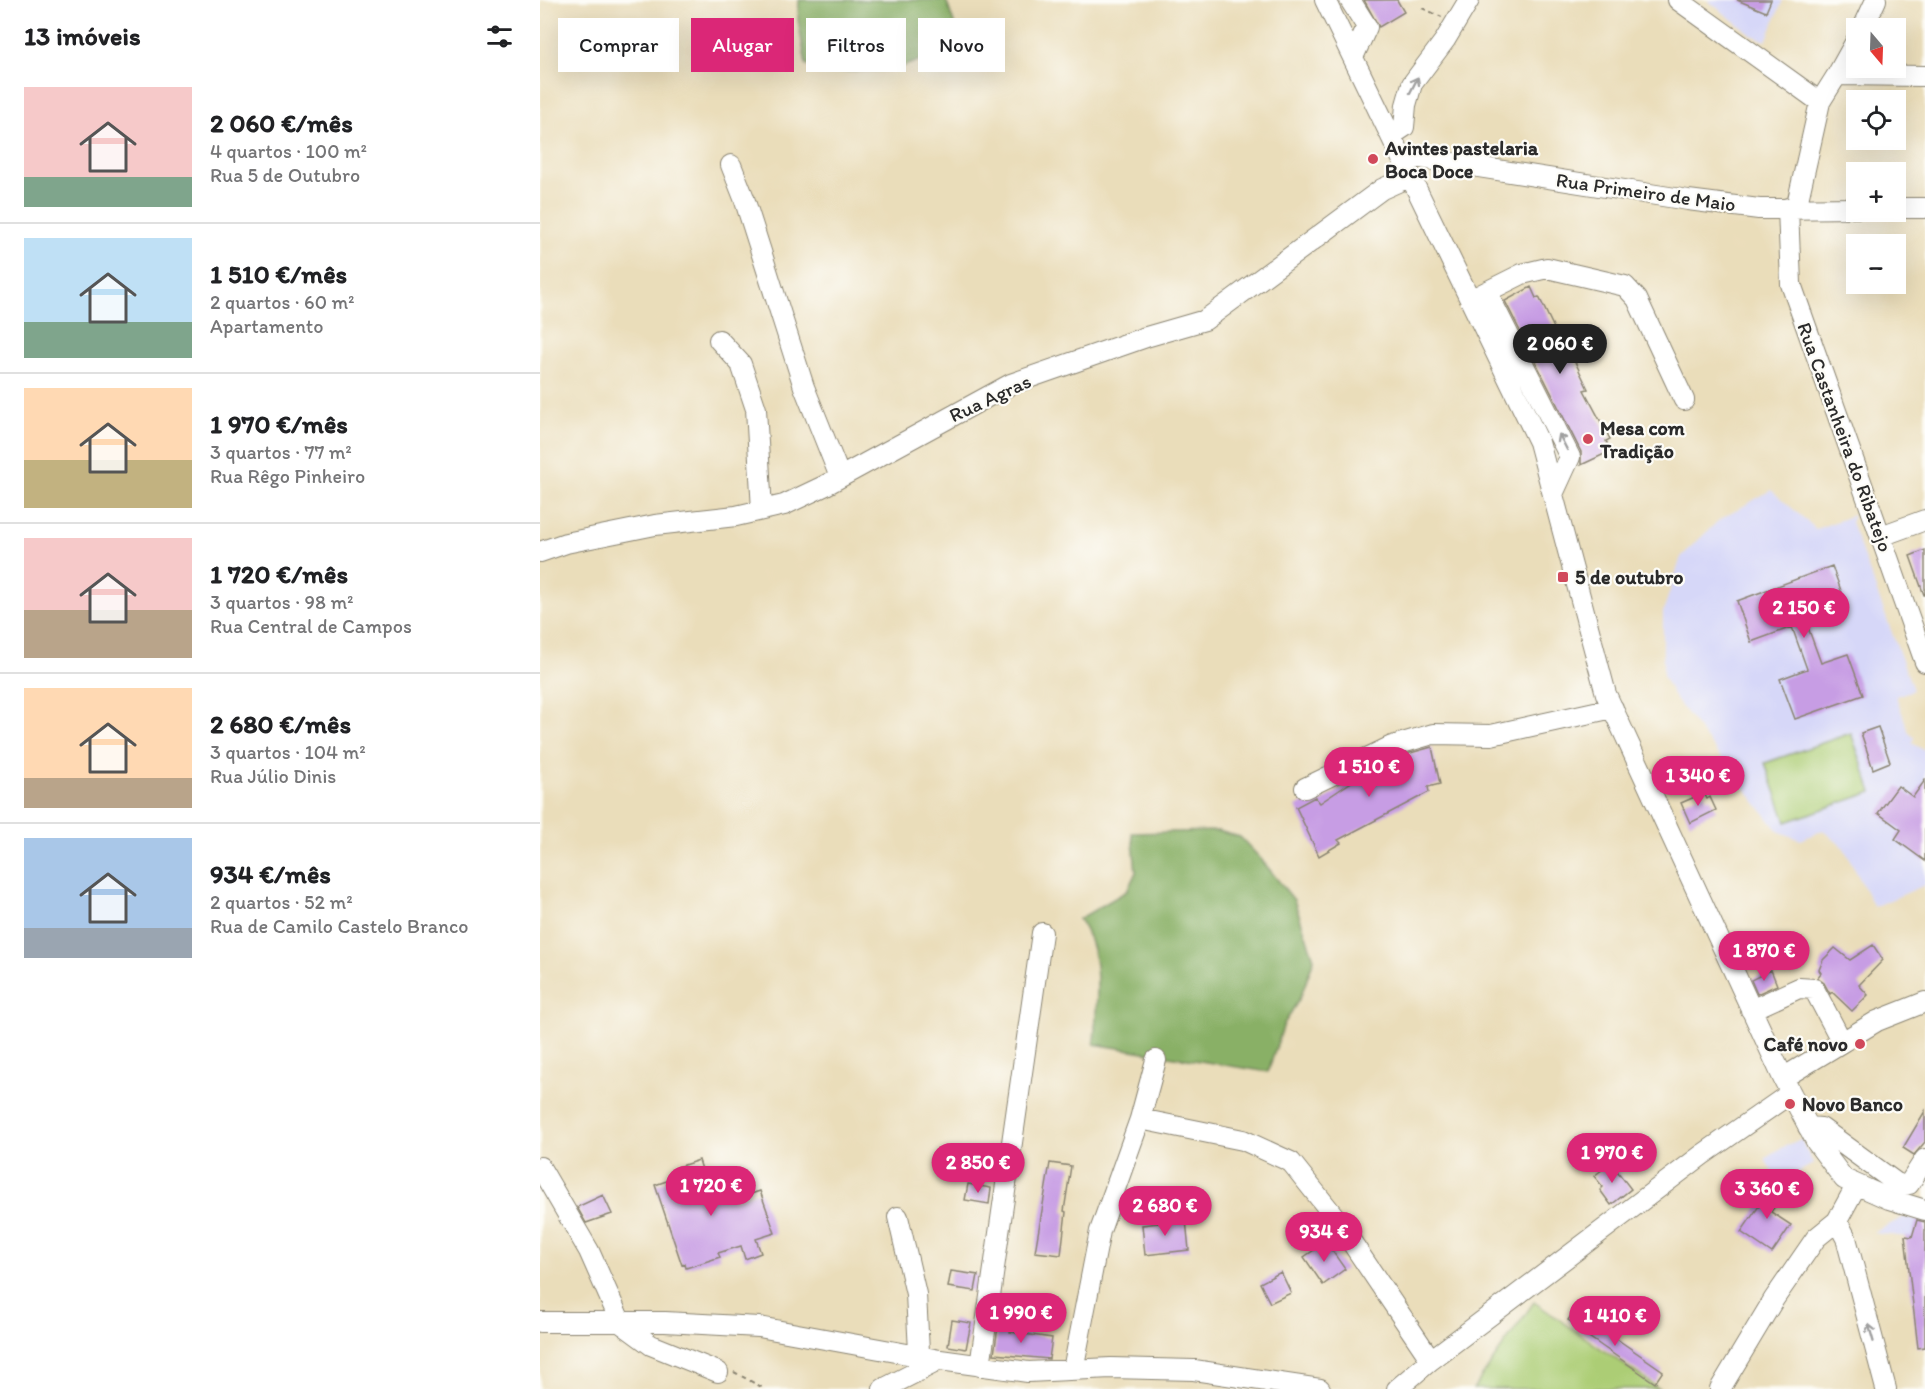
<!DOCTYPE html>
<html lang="pt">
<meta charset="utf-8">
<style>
:root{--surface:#fff;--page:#f6f6f6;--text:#202124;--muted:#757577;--line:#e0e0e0;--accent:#db2777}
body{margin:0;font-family:Itim,sans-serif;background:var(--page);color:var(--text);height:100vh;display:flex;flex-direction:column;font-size:22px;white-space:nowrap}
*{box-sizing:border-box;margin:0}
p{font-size:20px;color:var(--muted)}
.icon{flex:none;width:33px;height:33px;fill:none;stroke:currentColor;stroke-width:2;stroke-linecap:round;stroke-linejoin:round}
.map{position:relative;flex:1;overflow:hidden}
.panel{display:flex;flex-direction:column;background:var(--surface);width:540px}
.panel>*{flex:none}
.banner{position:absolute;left:18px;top:18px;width:570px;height:54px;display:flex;gap:12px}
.needle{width:39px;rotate:161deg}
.controls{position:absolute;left:1306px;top:18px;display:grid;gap:12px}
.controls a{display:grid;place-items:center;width:60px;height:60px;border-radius:0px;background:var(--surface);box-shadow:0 6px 24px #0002;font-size:30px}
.price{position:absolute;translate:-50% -51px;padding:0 14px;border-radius:21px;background:var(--accent);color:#fff;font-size:20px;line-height:39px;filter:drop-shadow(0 2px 3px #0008)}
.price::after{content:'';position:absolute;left:50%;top:36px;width:18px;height:14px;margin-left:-9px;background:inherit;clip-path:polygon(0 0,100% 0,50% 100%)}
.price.selected{background:#222;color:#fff}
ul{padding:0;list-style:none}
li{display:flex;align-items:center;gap:18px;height:150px;padding:0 24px}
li+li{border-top:2px solid var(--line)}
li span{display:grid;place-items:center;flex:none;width:168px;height:120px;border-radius:0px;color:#555}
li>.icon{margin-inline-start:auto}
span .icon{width:72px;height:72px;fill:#fffc;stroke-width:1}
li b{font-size:26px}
h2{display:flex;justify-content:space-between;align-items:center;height:72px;padding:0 24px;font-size:26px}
.tag{padding:0 21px;border-radius:0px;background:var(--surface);box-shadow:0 6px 24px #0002;font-size:21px;line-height:54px}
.tag.selected{background:var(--accent);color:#fff}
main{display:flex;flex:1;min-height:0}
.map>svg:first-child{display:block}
</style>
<main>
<section class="panel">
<h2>13 imóveis<svg class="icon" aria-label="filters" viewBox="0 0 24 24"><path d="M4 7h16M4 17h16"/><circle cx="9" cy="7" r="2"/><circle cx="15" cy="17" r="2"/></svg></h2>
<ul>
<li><span style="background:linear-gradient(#f6c9c9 75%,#7fa58c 0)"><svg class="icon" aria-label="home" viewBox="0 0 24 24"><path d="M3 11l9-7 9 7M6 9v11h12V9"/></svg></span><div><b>2 060 €/mês</b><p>4 quartos · 100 m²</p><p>Rua 5 de Outubro</p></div></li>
<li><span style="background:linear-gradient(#bfe0f5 70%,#7fa58c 0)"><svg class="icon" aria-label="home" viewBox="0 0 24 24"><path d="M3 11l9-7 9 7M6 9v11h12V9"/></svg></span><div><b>1 510 €/mês</b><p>2 quartos · 60 m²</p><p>Apartamento</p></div></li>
<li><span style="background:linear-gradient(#ffd9b3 60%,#c2b280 0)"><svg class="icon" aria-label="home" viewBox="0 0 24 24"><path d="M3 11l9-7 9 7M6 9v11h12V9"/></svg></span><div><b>1 970 €/mês</b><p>3 quartos · 77 m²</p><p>Rua Rêgo Pinheiro</p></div></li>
<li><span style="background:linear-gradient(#f6c9c9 60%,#b9a48a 0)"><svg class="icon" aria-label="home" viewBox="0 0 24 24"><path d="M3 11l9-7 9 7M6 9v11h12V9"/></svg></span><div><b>1 720 €/mês</b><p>3 quartos · 98 m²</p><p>Rua Central de Campos</p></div></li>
<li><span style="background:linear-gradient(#ffd9b3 75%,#b9a48a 0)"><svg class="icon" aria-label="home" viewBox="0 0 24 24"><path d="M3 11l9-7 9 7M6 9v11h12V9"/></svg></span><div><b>2 680 €/mês</b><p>3 quartos · 104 m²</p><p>Rua Júlio Dinis</p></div></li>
<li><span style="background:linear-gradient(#a9c7e8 75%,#9aa5b1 0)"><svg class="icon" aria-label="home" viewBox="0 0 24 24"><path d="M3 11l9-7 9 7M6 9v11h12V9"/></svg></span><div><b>934 €/mês</b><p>2 quartos · 52 m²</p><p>Rua de Camilo Castelo Branco</p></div></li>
</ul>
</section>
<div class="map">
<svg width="1385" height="1389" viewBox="0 0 1385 1389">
<rect width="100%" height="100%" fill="#fdfcf7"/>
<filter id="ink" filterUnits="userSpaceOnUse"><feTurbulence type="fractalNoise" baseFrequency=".0167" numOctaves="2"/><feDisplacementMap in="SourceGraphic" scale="12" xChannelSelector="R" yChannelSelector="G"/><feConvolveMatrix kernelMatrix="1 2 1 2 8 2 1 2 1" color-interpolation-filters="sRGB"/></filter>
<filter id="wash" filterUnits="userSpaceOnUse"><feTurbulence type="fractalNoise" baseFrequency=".008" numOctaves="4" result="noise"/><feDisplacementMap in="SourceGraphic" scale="24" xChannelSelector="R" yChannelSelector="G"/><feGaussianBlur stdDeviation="1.35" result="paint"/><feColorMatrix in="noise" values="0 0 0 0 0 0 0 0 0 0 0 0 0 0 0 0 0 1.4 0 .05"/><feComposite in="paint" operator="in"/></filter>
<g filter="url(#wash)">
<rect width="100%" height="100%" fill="#eaddba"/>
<!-- built -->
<path fill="#d6d7f8" d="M1167 0H1243L1226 41 1212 35Z
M1231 490 1276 529 1314 515 1311 522 1373 690 1356 696 1369 733 1375 738 1372 743 1385 751V885L1334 907 1304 848 1283 830 1261 840 1238 831 1134 697 1123 675V612L1141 557 1178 521Z
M1261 1139 1273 1164 1238 1183 1225 1159 1239 1149Z
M1364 1217 1385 1220V1239L1333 1233Z"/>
<!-- green -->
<path fill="#accd75" stroke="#6c7c50" stroke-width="1.5" d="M1311 733 1332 792 1246 822 1225 763Z
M994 1302 1119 1389H933Z"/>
<!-- forest -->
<path fill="#89b066" stroke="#5a6e48" stroke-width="1.5" d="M259 0H406L417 32 412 48 354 70 280 72 266 65 258 20Z
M678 831 700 837 721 859 754 900 774 959 761 996 744 1024 728 1072 554 1044C556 1002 565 956 539 919L587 891 596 872 592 833Z"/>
<g id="blocks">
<!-- building -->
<path fill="#c79de4" d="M824 0H857L864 12 839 27Z
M1197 0H1231L1226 12Z
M991 287 996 298 999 297 1023 347 1027 345 1048 389 1044 390 1070 439 1066 441 1071 451 1041 465V452L965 301Z
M1385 550V595H1384L1370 556Z
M1292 566 1307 607 1266 622 1281 663 1308 654 1323 695 1255 719 1240 679 1267 669 1252 627 1211 642 1197 601Z
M1338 727 1350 762 1333 769 1321 733Z
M892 747 900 784 888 787 889 792 798 840 801 843 779 856 756 807 775 797 780 803 831 769 856 757Z
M1385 780V861L1355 839 1361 830 1338 813 1358 786 1373 797Z
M1164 793 1167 799 1170 797 1176 810 1150 823 1141 803Z
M1333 945 1343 960 1319 985 1328 995 1312 1011 1292 992 1290 994 1284 983 1277 978 1281 973 1279 970 1283 960 1295 948 1310 960Z
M1231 970 1237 985 1217 994 1211 980Z
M1385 1111V1142L1374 1155 1363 1148Z
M159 1160 165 1179 172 1176 177 1191 189 1188 193 1200 220 1191 235 1233 216 1239 221 1253 205 1259 201 1246 178 1253 180 1257 146 1268 145 1264 142 1265 115 1185 141 1176 138 1167Z
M510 1163 531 1166 524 1211 526 1212 521 1255 495 1252Z
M1071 1163 1091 1189 1071 1205 1060 1190 1063 1187 1054 1176Z
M1237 1183 1242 1196 1231 1212 1251 1225 1232 1253 1201 1232 1219 1206 1209 1198Z
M428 1184 451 1188 449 1204 425 1200Z
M63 1195 72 1214 46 1223 37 1207Z
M646 1220 649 1250 605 1255 602 1225Z
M1377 1220 1385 1222V1347L1378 1348 1365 1236 1372 1237Z
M786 1242 805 1269 783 1285 764 1257Z
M411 1271 438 1275 435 1291 408 1287Z
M741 1272 751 1293 730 1303 720 1283Z
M1035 1310 1123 1371 1115 1383 1033 1326 1034 1324 1028 1320Z
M412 1320 431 1323 426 1349 408 1346Z
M459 1321 472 1323 470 1332 512 1338 509 1359 454 1354Z"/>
</g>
</g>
<g filter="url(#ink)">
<use href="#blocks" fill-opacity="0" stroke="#8a8472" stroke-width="1.5"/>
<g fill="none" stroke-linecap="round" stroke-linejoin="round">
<defs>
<path id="minor" d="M785 0 999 442 1066 694 1243 1078 1277 1143 1304 1179 1349 1199 1385 1210
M810 0 827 27 814 55
M1138 0 1280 102
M1323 28 1336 0
M1297 75 1317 39
M852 135 864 127 866 105 872 84 905 40 929 0
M862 155 1148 200 1219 209 1317 208
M191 165 204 198 264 387 300 477
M1248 208 1251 284 1385 662
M1356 208H1385
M1256 209 1280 102 1297 75 1385 76
M947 292 1030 457 1013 494
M930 300 982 274 1007 268 1085 286 1097 299 1144 400
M179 340 201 364 216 409 222 510
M1341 536 1385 520
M0 552 26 543 115 525 196 516 244 505 284 486 471 384 606 337 665 320 842 189 871 176
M765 788 852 746 893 734 951 735 1073 708
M1211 1010 1259 988 1274 989 1302 1042
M1243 1078 1337 1021 1385 1002
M600 1119 703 1140 751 1162 794 1216 891 1360
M1268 1127 1281 1128 1359 1185 1369 1184 1385 1159
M0 1167 49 1251 81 1323 111 1345 178 1372
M358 1217 376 1294 380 1371
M1297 1221 1306 1238 1346 1389
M0 1322H125L219 1327 400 1360 488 1372 571 1368 654 1370 780 1389
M440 1366 502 933
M533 1370 560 1231 600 1119 616 1060
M343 1389 392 1364
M857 1389 891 1360 1162 1155 1251 1093
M1180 1389 1234 1299 1276 1238 1297 1221 1316 1186"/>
</defs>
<!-- minor casing -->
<use href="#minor" stroke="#8a8472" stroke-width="22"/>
<!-- path -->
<path stroke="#8a8472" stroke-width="2" stroke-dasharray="4.5 4.5" stroke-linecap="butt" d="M882 8 902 17
M194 1372 225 1389"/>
<!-- minor -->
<use href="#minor" stroke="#fff" stroke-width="20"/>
</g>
<!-- one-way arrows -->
<defs><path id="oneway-shaft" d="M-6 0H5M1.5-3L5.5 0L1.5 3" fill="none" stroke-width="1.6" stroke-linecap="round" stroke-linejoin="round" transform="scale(1.5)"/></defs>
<g stroke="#a0a0a0">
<use href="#oneway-shaft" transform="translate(874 85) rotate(-63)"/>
<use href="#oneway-shaft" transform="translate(1023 442) rotate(-117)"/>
<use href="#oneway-shaft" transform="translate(1331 1333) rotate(-106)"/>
</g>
</g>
<!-- markers -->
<g fill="#d1495b" stroke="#fdfcf7" stroke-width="2">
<circle cx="833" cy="159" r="6"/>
<circle cx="1048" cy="439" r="6"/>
<rect x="1017" y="571" width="12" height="12" rx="3"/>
<circle cx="1320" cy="1044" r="6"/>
<circle cx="1250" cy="1104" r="6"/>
</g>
<g text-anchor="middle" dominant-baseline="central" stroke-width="4.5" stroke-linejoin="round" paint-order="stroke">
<!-- poi labels -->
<g font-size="20" font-weight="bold" fill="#2b2b2b" stroke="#fdfcf7" text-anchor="start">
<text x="845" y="148">Avintes pastelaria<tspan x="845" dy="23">Boca Doce</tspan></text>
<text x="1060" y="428">Mesa com<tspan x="1060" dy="23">Tradição</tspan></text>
<text x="1035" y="577">5 de outubro</text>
<text x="1308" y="1044" text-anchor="end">Café novo</text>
<text x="1262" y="1104">Novo Banco</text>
</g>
<!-- street labels -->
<g font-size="20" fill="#2b2b2b" stroke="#fdfcf7">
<text transform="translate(1106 192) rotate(8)">Rua Primeiro de Maio</text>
<text transform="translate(450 398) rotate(-25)">Rua Agras</text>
<text transform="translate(1305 437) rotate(70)">Rua Castanheira do Ribatejo</text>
</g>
</g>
</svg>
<div class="controls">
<a><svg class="needle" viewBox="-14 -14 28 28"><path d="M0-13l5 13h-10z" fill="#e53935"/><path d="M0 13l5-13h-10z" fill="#757577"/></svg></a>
<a><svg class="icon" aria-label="locate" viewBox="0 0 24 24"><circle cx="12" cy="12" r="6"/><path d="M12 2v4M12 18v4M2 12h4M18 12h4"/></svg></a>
<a>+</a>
<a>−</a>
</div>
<b class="price selected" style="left:1020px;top:375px">2 060 €</b>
<b class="price" style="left:1264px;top:639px">2 150 €</b>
<b class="price" style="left:829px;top:798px">1 510 €</b>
<b class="price" style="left:1158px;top:807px">1 340 €</b>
<b class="price" style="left:1224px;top:982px">1 870 €</b>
<b class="price" style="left:1072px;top:1184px">1 970 €</b>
<b class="price" style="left:438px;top:1194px">2 850 €</b>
<b class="price" style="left:171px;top:1217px">1 720 €</b>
<b class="price" style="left:1227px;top:1220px">3 360 €</b>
<b class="price" style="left:625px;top:1237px">2 680 €</b>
<b class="price" style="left:784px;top:1263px">934 €</b>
<b class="price" style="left:481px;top:1344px">1 990 €</b>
<b class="price" style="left:1075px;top:1347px">1 410 €</b>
<div class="banner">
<a class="tag">Comprar</a>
<a class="tag selected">Alugar</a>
<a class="tag">Filtros</a>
<a class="tag">Novo</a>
</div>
</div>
</main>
